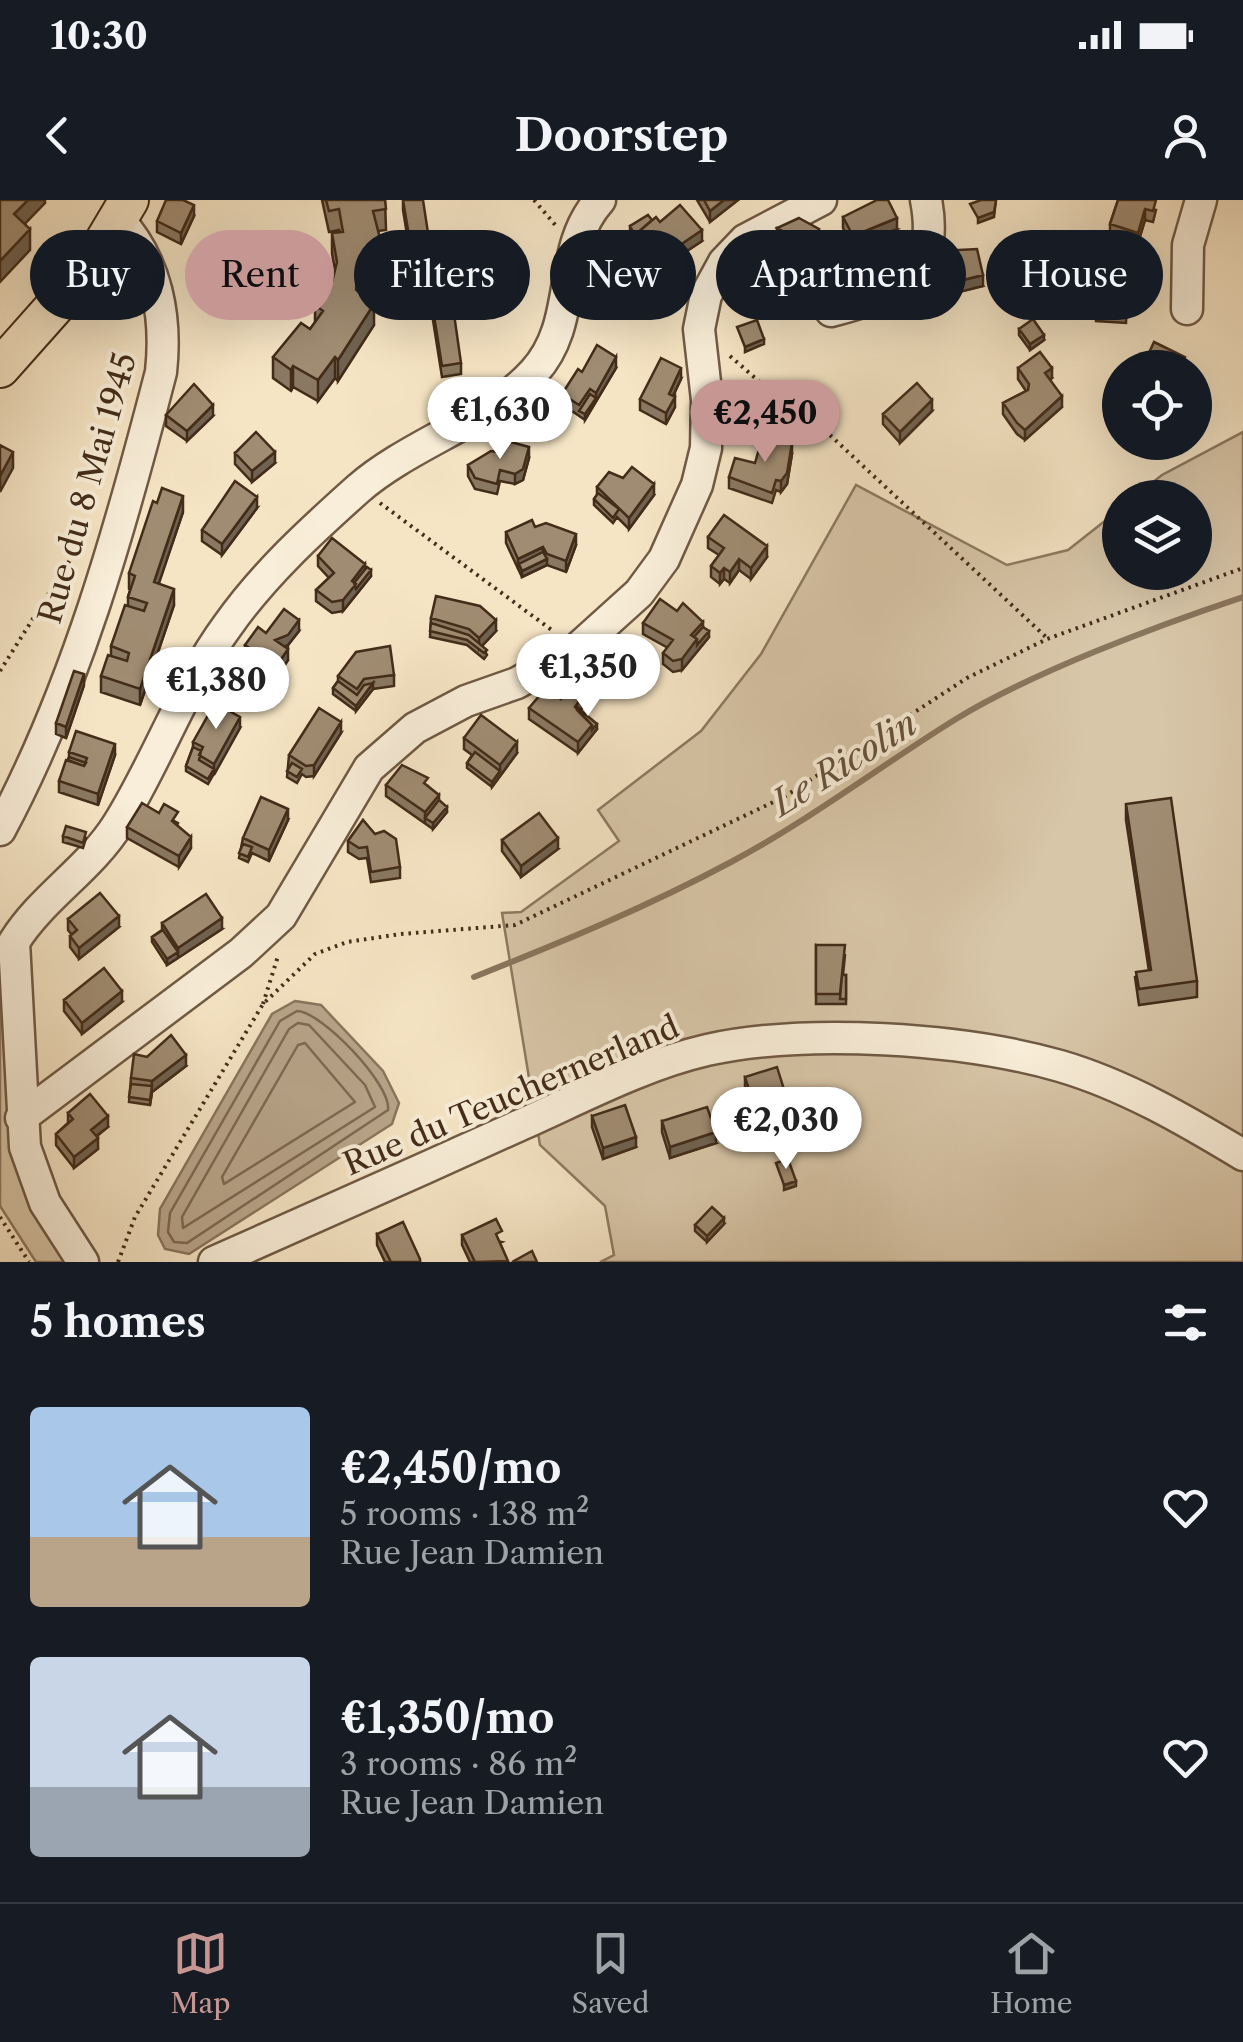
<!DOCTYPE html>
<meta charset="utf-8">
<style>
:root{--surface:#171b24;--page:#20242c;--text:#f1f3f6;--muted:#9ea1a6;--line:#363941;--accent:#c59692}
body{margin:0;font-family:"Libre Caslon Text",serif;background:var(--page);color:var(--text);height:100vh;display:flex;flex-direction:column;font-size:38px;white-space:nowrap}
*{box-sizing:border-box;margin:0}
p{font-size:32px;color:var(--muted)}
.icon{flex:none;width:55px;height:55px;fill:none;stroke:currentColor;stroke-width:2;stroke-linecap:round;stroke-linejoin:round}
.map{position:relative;height:1062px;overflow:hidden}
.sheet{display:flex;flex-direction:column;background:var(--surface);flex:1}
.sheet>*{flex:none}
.guide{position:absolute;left:30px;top:30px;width:1185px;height:90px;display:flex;gap:20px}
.controls{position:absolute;left:1102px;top:150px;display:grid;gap:20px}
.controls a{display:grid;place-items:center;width:110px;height:110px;border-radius:50%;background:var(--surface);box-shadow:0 10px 40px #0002;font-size:50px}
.price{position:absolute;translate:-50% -85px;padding:0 22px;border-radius:35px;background:#fff;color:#222;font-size:32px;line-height:65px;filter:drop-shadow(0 2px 5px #0008)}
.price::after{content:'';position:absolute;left:50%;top:60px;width:30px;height:22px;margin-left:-15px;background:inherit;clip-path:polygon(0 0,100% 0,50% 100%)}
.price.on{background:var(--accent);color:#111}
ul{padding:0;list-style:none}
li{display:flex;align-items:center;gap:30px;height:250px;padding:0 30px}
li span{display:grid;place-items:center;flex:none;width:280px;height:200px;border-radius:10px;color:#555}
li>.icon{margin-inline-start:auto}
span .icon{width:120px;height:120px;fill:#fffc;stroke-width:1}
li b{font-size:42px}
h2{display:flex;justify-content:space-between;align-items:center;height:120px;padding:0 30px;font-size:42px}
.tag{padding:0 35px;border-radius:45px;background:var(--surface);box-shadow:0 10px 40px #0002;font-size:35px;line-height:90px}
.tag.on{background:var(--accent);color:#111}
.status{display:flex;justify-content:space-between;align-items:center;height:70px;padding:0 50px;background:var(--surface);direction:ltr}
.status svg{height:28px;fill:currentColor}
header{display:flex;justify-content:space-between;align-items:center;height:130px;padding:0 30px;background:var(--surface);font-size:45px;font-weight:700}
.tab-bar{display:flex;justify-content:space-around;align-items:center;height:140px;border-top:2px solid var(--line);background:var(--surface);font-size:28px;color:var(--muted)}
.tab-bar a{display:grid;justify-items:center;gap:5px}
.tab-bar .on{color:var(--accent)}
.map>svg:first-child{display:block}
</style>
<div class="status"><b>10:30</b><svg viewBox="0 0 49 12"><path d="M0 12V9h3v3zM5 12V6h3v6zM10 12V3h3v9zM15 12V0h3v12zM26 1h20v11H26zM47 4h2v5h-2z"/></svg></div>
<header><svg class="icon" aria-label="back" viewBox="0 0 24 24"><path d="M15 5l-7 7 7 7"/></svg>Doorstep<svg class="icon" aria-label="person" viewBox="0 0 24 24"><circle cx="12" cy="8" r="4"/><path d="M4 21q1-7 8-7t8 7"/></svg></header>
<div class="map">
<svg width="1243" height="1062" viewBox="0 0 1243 1062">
<rect width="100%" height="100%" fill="#f6e5c5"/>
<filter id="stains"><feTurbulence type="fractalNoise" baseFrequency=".002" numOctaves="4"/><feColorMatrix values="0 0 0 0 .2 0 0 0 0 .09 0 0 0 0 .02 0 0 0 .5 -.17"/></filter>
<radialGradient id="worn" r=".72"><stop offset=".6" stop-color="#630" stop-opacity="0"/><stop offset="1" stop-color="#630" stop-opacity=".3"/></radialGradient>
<!-- green -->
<path fill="#d8c6a8" stroke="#8e7960" stroke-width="2.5" d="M1243 232V1062H600L614 1055 605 1006 540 945 502 713 521 712 619 641 598 610 701 531 761 454 856 285 1007 365 1068 350 1120 309V372H1195V298L1134 297 1162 275Z
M0 771 6 810 70 1062H36L0 1006Z"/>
<!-- water -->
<path fill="#b9a68b" stroke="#8a755d" stroke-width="2.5" d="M295 801 321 805 383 871 399 903 392 924 189 1054 165 1049 158 1035 160 1009 272 814Z"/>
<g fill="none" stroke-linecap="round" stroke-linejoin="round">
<!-- shore -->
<path stroke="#7e6952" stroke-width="2.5" d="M297 811C321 811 392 885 388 910L187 1043 174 1042 168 1032 170 1013 280 821Z
M298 823 309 825 365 885 375 907 183 1028 182 1017 289 829Z
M305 843 355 902 224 984 222 977 298 845Z"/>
<!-- stream -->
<path stroke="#8a755d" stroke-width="6" d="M474 777C562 742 647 707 731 662 810 620 880 566 956 519 1033 472 1156 426 1243 397"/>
<defs>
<path id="minor" d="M1187 109 1188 45 1201 0
M831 111C896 94 941 78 926 0
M0 630C76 488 121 327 161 172 167 117 157 62 119 20
M21 918 241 753 281 716 369 568 415 528 466 501 517 483 577 449 639 393 664 359 697 285 706 248 707 200 699 129 706 95 724 62 745 40 821 0
M83 1062 45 1003 25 947 14 742C42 697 90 669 118 624 158 560 183 486 228 425 264 374 311 331 358 289 409 244 492 219 534 172 580 122 555 50 600 0
M214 1062C316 1017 417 972 518 926 579 899 642 865 707 850 807 828 962 838 1060 866 1125 885 1185 920 1243 955"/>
<path id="major" d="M0 168 88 69 129 0"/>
</defs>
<!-- minor casing -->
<use href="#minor" stroke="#705a44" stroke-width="35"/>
<!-- major casing -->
<use href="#major" stroke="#432c19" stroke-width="42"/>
<!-- path -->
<path stroke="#432c19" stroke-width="4" stroke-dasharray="2.5 5" stroke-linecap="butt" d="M534 0 557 27
M598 69C618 89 649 96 675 113
M730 156 778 198 831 236 1047 438
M380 303 553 431
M0 471 87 333
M263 804 278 756
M0 1017 29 1062
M118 1062 135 1017 263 804 315 754 347 742 401 734 515 725 784 597 967 478 1047 439 1243 368"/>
<!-- minor -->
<use href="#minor" stroke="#f9eed9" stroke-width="30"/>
<!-- major -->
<use href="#major" stroke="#f6e5c5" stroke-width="38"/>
</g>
<!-- wall -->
<path fill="#8a7862" stroke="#432c19" stroke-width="2.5" d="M322 0H385L386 30 378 31 386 62V82L363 86 359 93 374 125 338 181 335 178 318 201 293 187 291 191 273 178V157L310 129 315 123V105L332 82 335 70 332 54V33L340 32 339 30 329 32Z
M403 0 428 33V44L409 47 403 10Z
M697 0H738L710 22Z
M1118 0 1156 10 1153 22 1145 20 1138 43 1110 35V24Z
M194 16 181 44 157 32V21Z
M843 17 897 29 853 47 843 28Z
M652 20 660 22 702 41 658 70 636 44 630 32V26Z
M777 28 819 40 805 67 787 57 805 82 780 114 757 96V85L782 54 772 49V44L777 36Z
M940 51 983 86 947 95 940 62Z
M1137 76 1136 99 1127 98 1126 123 1096 121V110Z
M432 103 461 163V174L442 177 432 114Z
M1019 129 1044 140 1030 150 1019 135Z
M616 168 585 220 562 204V194L582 172Z
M1018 168 1052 178 1050 180 1062 207 1025 240 1017 234 1003 214V203L1026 191 1018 179Z
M681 179 673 196 675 207 666 224 640 210V199Z
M932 211 900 243 883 224V214Z
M166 215 213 216 187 241 166 226Z
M235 253 275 263 252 282 235 264Z
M792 254 787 284 781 292 776 290 772 303 729 288V277L755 263Z
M529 258 523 280 515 284 500 281 497 294 475 289 468 276V265Z
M597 287 654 295 629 329 617 317 613 323 594 305V299L597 295Z
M257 308 222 355 202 341V330Z
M183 312 158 384 174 405 140 505 101 492V476L111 456V446L128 406V397L130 390 129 389V373Z
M535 327 576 345 566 372 547 365 522 377 506 343V332Z
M708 337 767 357 751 379 739 370 730 383 724 379 720 384 711 377V366L719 355 708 348Z
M318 356 365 369 371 376 343 411 332 413 316 401V390L329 378 318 366Z
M677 411 703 427 709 437 682 470 673 472 663 464V453L668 448 643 434V423Z
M431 418 496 431 482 446 487 455 484 459 467 445 430 437Z
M299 431 288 445 285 447 288 460 276 478 245 456V445L266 433Z
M394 475V486L373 489 356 511 333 494V488L338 481V476Z
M84 485 66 538 56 534V523Z
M561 499 582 508 580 511 597 529 578 553 529 519V508Z
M240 528 208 584 186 571V566L193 547V542Z
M341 533 314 576 306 577 302 574 297 583 287 577 289 555Z
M464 538 517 553 492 587 467 568V563L472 555 464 549Z
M69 552 115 555 98 605 59 592V581L69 557Z
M386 585 428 586 447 612 433 629 386 596Z
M1126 604 1197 781V797L1139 805 1135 777 1149 771 1126 620Z
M159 613 178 623 177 625 191 648 179 667 127 638V627Z
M288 620 269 661 252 653 248 662 239 658 243 638Z
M363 620 400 667V678L371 682 367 658 359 659 348 652V641Z
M63 636 86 638 83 648 63 642Z
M502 640 558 649 521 677 502 651Z
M68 719 119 727 79 759 70 747V736L72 735 68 730Z
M162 723 222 729 167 765 152 742V737L162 730Z
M816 745 845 755 843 775H846V804H816Z
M64 800 122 802 82 834 64 811Z
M147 857 186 866 152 892 150 905 129 902 131 878Z
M745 877 787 899 798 915 787 937 751 949 743 926V916L753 912 745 888Z
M68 913 108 927 97 936 98 949 74 968 56 945V934L68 923Z
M592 916 636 947 603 959 592 927Z
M662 921 716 943 670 958 662 932Z
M724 1024 707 1042 695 1031V1025Z
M377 1034 420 1062H385L377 1045Z
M462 1035 502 1042 500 1043 508 1062H470L462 1045Z"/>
<!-- shaded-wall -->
<path fill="#706250" stroke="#432c19" stroke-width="2.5" d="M28 0H45V3L14 35V14Z
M724 0H738L710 22V11Z
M996 0 994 17 978 23V18Z
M194 5V16L181 44V33Z
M1145 9V20L1138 43V33Z
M897 18V29L853 47V36Z
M30 29V50L0 82V61Z
M819 29V40L811 57V46Z
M702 30V41L658 70V60Z
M363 65V86L357 95 356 90 357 74Z
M805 71V82L780 114V103Z
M983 75V86L947 95V84Z
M374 104V125L338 181V160Z
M1044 135V140L1030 150V144Z
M764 139V144L745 152V147Z
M335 157V178L318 201V180Z
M616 157V168L585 220V214L596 198V193Z
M293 166V187L291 191V170Z
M681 168V179L669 204V194Z
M1052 168V178L1045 184V173Z
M1062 196V207L1025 240V230Z
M675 197V207L666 224V213Z
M932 200V211L900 243V232Z
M213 205V216L187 241V231Z
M792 243V254L787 284 781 292V281Z
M529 247V258L523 280 515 284V274Z
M13 252V268L0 292V276Z
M275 252V263L252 282V271Z
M654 284V295L629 329V318Z
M183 296V312L154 398V382Z
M257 297V308L222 355V344Z
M576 334V345L566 372V361Z
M767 346V357L751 379V368Z
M543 347V358L519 364 518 369V359Z
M547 359V365L522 377V371Z
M739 359V370L730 383V372Z
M365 364V375L371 370V376L343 411V400L352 381Z
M724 368V379L720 384V373Z
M174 389V405L140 505V489Z
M299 420V431L288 445 275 451V440Z
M496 420V431L479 449V438Z
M703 422V433L709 431V437L682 470V459L691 435Z
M288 449V460L276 478V467Z
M84 474V485L66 538V527Z
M373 483V489L356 511V506Z
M582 497V508L577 515 575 507Z
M240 517V528L214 575V564Z
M341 522V533L314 576V565Z
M597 524V529L578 553V542L592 525Z
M517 542V553L492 587V582L500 571V565Z
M115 544V555L98 605V594Z
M439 595V606L425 618V623V612Z
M447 607V612L433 629V623Z
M288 609V620L269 661V650Z
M191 637V648L179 667V656Z
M558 638V649L521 677V666Z
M119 716V727L79 759V748Z
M222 718V729L178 758V748Z
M178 752V758L167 765V759Z
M122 791V802L82 834V823Z
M186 855V866L152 892 150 905 152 881Z
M798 904V915L787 937 751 949V938Z
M108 916V927L91 940V930Z
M716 932V943L670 958V947Z
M636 937V947L603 959V948Z
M98 938V949L74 968V957Z
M796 981V986L784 990V985Z
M724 1018V1024L707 1042V1036Z"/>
<!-- building -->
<path fill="#a08c72" stroke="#432c19" stroke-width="2.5" d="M0 0H28L14 14 30 29 0 61Z
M166 0H183L194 5 181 33 157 21Z
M326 0H385L386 9 373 11 386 62 363 65 357 74 356 90 374 104 338 160 335 157 318 180 293 166 291 170 273 157 301 123 310 129 323 111 315 105 332 82 337 62 332 33 343 32 339 9 329 11Z
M403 0H423L428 33 409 36Z
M704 0H724L710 11Z
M877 0H888L897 18 853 36 843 17Z
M981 0H996L994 12 978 18 970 4Z
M1118 0H1156L1153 11 1145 9 1138 33 1110 24Z
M680 5 702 30 658 60 636 34 656 17 660 22Z
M648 15 652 20 636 34V37L630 26Z
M799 18 819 29 811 46 777 28Z
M778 34 811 51 805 61 772 44Z
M977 49 983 75 947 84 940 51Z
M782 53 805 71 780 103 757 85Z
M1100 73 1137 76 1136 88 1127 87 1126 112 1096 110Z
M452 100 461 163 442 166 432 103Z
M1033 119 1044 135 1030 144 1019 129Z
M757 120 764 139 745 147 737 127Z
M1154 142 1185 157 1180 168H1142Z
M597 145 616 157 596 193 590 189 579 205 562 194 578 169 582 172Z
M1040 152 1052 168 1045 173 1062 196 1025 230 1017 223 1003 203 1028 190 1029 184 1018 168Z
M661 158 681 168 669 194 675 197 666 213 640 199Z
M917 183 932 200 900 232 883 214Z
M194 184 213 205 187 231 166 215Z
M590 194 596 198 585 214 579 211Z
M256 232 275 252 252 271 235 253Z
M763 235 792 243 787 273 781 281 776 280 772 293 729 277 735 258 755 263Z
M507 241 529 247 523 269 515 274 500 270 497 284 475 278 468 265 491 251 497 252Z
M0 245 13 252 0 276Z
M632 267 654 284 629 318 597 287 609 272 623 278Z
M235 281 257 297 222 344 202 330Z
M162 288 183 296 154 382 174 389 140 489 101 476 108 455 127 461 129 453 111 446 125 405 144 411 147 403 128 397 135 376 129 373 153 301 157 303Z
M598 293 619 309 613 318 594 299Z
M724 315 767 346 751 368 739 359 730 372 724 368 720 373 711 366 724 348 708 337Z
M532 320 535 327 546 323 576 334 566 361 547 354 543 347 518 359 506 332Z
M332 338 365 364 352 381 356 384 343 400 332 402 316 390 334 373 318 356Z
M543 352 547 359 522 371 519 364Z
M367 367 371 370 356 389 354 383Z
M436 396 480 406 496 420 479 438 469 429 431 418Z
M660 399 677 411 683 403 703 422 691 435 697 439 682 459 673 461 663 453 673 440 643 423Z
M284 409 299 420 288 435 275 440 288 449 276 467 245 445 258 427 266 433Z
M431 423 469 435 487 450 484 453 467 440 430 431Z
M703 427 709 431 697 445V439L694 437Z
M390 446 394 475 364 479 357 489 338 476 356 452Z
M74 471 84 474 66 527 56 523Z
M338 481 357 495 364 485 373 483 356 506 333 488Z
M546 488 561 499 570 488 582 497 575 507 592 525 578 542 529 508Z
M215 503 240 517 214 564 199 555 203 547 193 542Z
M319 508 341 522 314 565 306 566 289 555Z
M578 508 597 524 592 530V525L577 510Z
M481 515 517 542 500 565 464 538Z
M76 531 115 544 98 594 59 581 66 560 84 566 87 558 69 552Z
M193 547 201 551 199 560 214 569 208 579 186 566Z
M475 552 500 571 492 582 467 563Z
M69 557 86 563 84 566 68 560Z
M292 563 302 569 297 577 287 571Z
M402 565 428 578 424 583 439 595 425 612 386 585Z
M261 597 288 609 269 650 243 638Z
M1171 598 1197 781 1139 789 1136 772 1151 770 1126 604Z
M439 600 447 607 433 623 425 618Z
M142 603 159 613 164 604 178 612 172 621 191 637 179 656 127 627Z
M539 613 558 638 521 666 502 640Z
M363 620 375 634 384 631 396 639 400 667 371 672 367 647 359 648 348 641Z
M66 626 86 632 83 643 63 636Z
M243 644 252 647 248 657 239 653Z
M100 693 119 716 79 748 70 736 77 730 68 719Z
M206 694 222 718 178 748 162 723Z
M163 730 178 752 167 759 152 737Z
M816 745H845L840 794H816Z
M104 768 122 791 82 823 64 800Z
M842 775H846V799H840Z
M171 835 186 855 152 881 131 878 134 854 147 857Z
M777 867 787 899 798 904 787 926 751 938 743 916 756 911 745 877Z
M131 884 152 886 150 900 129 897Z
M90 894 108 916 91 930 98 938 74 957 56 934 73 919 68 913Z
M625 905 636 937 603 948 592 916Z
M707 907 716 932 670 947 662 921Z
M788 959 796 981 784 985 776 963Z
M712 1007 724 1018 707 1036 695 1025Z
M496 1019 502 1031 496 1034 508 1061 475 1062 462 1035Z
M403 1022 420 1059V1062H391L377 1034Z
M532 1051 537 1062H512Z"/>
<g text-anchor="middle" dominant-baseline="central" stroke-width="8" stroke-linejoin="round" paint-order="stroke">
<!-- street labels -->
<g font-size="32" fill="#432c19" stroke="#f9eed9">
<text transform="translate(87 288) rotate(-74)">Rue du 8 Mai 1945</text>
<text transform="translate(511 895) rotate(-23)">Rue du Teuchernerland</text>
</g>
<!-- water labels -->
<g font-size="35" font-style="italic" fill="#66513b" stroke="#f9eed9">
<text transform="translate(844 563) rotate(-32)">Le Ricolin</text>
</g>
</g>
<rect width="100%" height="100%" filter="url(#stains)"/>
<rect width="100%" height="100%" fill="url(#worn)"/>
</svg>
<div class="controls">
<a><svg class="icon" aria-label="locate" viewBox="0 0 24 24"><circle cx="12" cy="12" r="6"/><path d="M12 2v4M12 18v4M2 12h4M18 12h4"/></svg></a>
<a><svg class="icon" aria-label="layers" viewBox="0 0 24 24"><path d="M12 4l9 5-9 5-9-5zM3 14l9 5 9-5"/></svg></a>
</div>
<b class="price" style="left:500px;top:262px">€1,630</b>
<b class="price on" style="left:765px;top:265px">€2,450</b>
<b class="price" style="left:588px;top:519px">€1,350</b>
<b class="price" style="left:216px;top:532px">€1,380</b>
<b class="price" style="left:786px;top:972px">€2,030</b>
<div class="guide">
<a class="tag">Buy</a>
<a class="tag on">Rent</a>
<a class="tag">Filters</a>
<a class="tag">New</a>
<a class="tag">Apartment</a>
<a class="tag">House</a>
</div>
</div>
<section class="sheet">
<h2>5 homes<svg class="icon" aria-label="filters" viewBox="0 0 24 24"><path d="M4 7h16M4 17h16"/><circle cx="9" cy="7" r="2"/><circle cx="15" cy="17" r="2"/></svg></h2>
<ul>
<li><span style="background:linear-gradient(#a9c7e8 65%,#b9a48a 0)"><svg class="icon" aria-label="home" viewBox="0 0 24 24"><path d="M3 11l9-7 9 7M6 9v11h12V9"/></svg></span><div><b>€2,450/mo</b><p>5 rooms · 138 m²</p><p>Rue Jean Damien</p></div><svg class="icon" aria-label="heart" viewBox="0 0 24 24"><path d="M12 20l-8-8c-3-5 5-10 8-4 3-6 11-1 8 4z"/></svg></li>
<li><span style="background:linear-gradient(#c9d6e8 65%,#9aa5b1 0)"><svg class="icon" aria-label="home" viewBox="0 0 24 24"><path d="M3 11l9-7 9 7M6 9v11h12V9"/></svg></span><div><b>€1,350/mo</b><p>3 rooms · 86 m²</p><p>Rue Jean Damien</p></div><svg class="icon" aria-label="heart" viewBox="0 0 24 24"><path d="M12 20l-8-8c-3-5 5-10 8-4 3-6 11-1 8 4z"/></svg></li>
</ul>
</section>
<nav class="tab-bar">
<a class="on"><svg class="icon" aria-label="map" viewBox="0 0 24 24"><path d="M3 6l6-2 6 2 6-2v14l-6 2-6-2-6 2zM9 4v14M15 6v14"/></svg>Map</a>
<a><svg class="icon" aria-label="saved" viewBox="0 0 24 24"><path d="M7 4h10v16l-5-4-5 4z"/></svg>Saved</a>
<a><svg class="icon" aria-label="home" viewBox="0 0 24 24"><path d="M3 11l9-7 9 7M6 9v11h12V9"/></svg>Home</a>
</nav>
